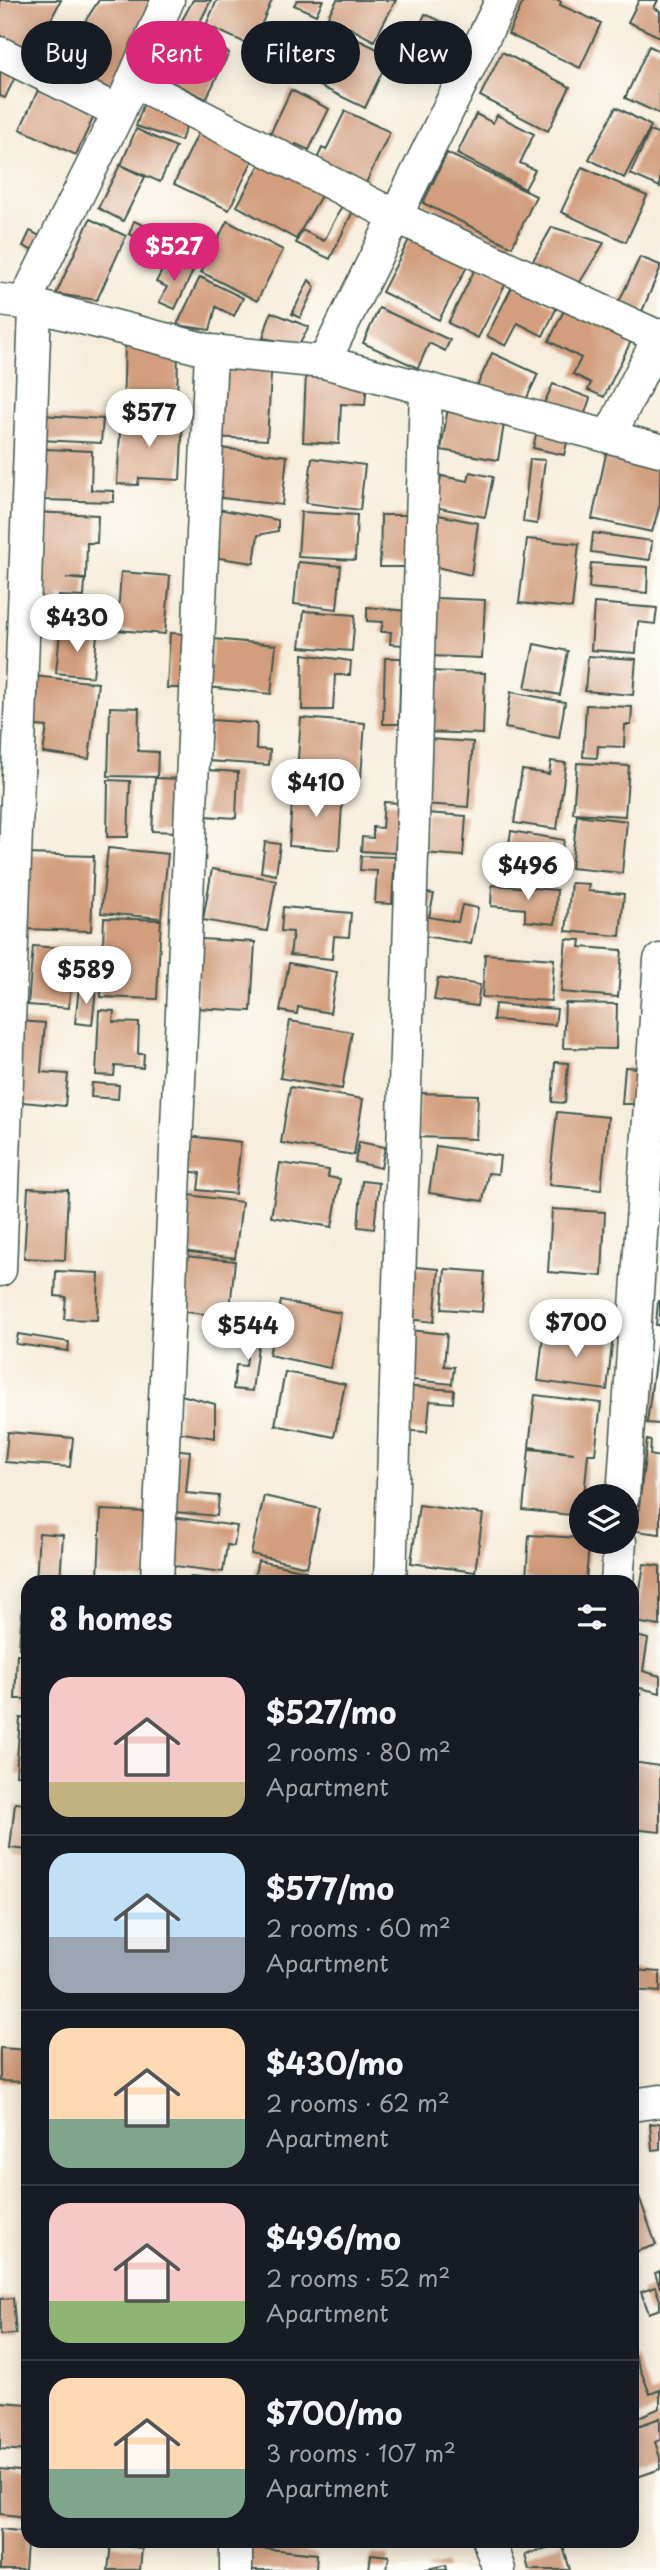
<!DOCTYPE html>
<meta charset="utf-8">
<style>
:root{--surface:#171b24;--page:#242831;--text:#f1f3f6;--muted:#9ea1a6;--line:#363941;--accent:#db2777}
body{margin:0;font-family:"Playpen Sans",sans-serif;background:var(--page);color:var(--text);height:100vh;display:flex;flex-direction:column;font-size:26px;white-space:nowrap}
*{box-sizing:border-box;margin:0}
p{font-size:23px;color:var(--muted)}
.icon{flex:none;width:38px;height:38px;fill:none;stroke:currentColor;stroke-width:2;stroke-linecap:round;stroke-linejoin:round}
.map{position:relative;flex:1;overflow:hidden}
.drawer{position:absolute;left:21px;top:1575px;width:618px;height:973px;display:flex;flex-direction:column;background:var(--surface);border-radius:21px;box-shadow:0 4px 18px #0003}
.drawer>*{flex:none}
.banner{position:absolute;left:21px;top:21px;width:620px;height:63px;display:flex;gap:14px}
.controls{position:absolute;left:569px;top:1484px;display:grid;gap:14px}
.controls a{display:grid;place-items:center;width:70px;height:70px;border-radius:50%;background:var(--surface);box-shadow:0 4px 18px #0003;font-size:35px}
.price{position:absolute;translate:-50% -60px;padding:0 16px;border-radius:24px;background:#fff;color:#222;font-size:23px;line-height:46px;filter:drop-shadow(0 2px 4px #0008)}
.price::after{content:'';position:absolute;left:50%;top:42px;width:21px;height:16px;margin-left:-10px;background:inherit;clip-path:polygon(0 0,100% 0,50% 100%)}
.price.active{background:var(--accent);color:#fff}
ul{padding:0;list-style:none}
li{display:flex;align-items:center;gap:21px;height:175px;padding:0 28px}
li+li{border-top:2px solid var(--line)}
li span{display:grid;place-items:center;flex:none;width:196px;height:140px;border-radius:21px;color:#555}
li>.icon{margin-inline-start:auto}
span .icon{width:84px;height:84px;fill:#fffc;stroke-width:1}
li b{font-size:30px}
h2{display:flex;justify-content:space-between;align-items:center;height:84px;padding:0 28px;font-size:30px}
.pill{padding:0 24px;border-radius:32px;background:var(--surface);box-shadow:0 4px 18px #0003;font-size:24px;line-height:63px}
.pill.active{background:var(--accent);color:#fff}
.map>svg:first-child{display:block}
</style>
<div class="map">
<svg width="660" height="2570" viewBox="0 0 660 2570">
<rect width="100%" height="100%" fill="#fdfcf7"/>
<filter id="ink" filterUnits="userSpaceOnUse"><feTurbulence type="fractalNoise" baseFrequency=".0143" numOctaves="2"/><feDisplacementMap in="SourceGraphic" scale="14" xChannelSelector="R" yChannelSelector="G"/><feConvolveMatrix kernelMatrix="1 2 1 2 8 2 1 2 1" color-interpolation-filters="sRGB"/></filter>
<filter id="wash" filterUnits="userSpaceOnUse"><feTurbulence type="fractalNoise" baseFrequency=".00686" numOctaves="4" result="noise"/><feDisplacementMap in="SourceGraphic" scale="28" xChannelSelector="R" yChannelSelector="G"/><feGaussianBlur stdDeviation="1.57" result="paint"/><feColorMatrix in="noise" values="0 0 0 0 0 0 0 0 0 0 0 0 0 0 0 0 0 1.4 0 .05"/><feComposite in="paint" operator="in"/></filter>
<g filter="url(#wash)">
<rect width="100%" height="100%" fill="#f6eddb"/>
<g id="blocks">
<!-- building -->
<path fill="#d29e7d" d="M0 0H61L33 54 0 36Z
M99 0H160L117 93 57 64Z
M193 0H211L195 32 180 24Z
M217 0H272L252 46 206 25Z
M297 0H323L316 15 294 5Z
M337 0H396L374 41 328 16Z
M524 0H558L561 2 560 5 601 23 580 68 508 34Z
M639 0H658L654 8 660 11V37L628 22Z
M425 14 447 24 425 70 404 60Z
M325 24 390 55 365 108 301 77Z
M187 31 229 53 206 99 163 78Z
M649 46 660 51V114L625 98Z
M502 52 570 87 548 131 480 96Z
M0 67 16 75 5 98 0 96Z
M39 88 95 114 76 155 20 129Z
M291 90 329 109 309 150 296 144 294 148 269 136Z
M144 102 189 118 181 141 136 126Z
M616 107 651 126 624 178 589 159Z
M345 111 390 132 366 183 317 159 322 148 326 150Z
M476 114 493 123 497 115 534 134 520 163 535 170 525 189 457 154Z
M202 125 257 151 229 210 174 184Z
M136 129 176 147 160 182 121 165Z
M650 131 660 135V187L630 174Z
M266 153 326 187 296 239 237 206Z
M447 153 536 196 512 247 423 203Z
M120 165 145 177 123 221 98 208Z
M582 167 647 196 626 242 561 212Z
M346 198 357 203 330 259 296 243 302 230 324 241Z
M90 219 126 236 97 300 56 294Z
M134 221 156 231 151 243 129 234Z
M227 221 283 250 257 301 201 272Z
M552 227 604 243 575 290 531 264Z
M30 231 44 238 37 253 23 246Z
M413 232 470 261 439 320 382 292Z
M640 257 660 265V269L640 316 617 306Z
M168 259 193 271 175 309 159 302 167 287 156 282Z
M478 263 508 279 478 338 448 323Z
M200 277 243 298 234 316 216 307 210 330 177 325Z
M309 280 315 287 300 318 292 314Z
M513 285 557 307 543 336 518 323 506 346 487 336Z
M568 302 634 335 604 397 588 390 591 383 573 374 581 358 549 341Z
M379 308 450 340 445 351 429 343 418 368 363 343Z
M271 312 309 327 299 345 263 338Z
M125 344 178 345 177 410 123 409Z
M492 353 538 374 524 404 475 390Z
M218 356 272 359 267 440 213 437Z
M306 372 367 383 365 405 341 404 339 444 303 442Z
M553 384 590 398 580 428 538 416Z
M448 408 505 418 498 460 441 450Z
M41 415 103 419 101 443 39 440Z
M121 416 183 419 180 480 139 478 138 485 117 484Z
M537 430 568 438 564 455 533 448Z
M608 445 660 457V504L652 532 592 519Z
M220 448 287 456 282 505 214 497Z
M45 449 92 451 91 490 114 491V502L44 500Z
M312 458 365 465 360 510 306 503Z
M530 459 545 460 537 524 523 522Z
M470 472 493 477 485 517 435 507 441 476 468 481Z
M218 509 278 520V531L258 535 254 563 212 557Z
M33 512 98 515 97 543H87L86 579 66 578 85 580 84 597 59 596 57 636 33 635Z
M301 512 357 515 355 560 298 557Z
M434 514 478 523 471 575 432 566Z
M381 515H409L408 567H380Z
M593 533 652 541 650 560 591 552Z
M527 539 579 544 572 608 519 603Z
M298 562 341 566 337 609 294 604Z
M591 563 648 567 647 593 589 588Z
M121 572 170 576 165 634 117 630Z
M434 598 485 600 482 658 431 656Z
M594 603 657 608 655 624 638 622 636 653 591 650Z
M367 607 407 611 404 645 390 644 391 632H381L383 622 367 621Z
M304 611 355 615 352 651 300 647Z
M60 632 97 635 93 677 56 673Z
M170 633 184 634 181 688H167Z
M213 639 276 645 271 694 208 687Z
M534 644 568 651 560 695 525 688Z
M303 654 351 661 350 675H335L333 710H302Z
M588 656 636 659 633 695 585 691Z
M385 658H401L399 724H383Z
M427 671 485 673 483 734 425 732Z
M33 676 98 683 89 759 43 753 47 727 27 725Z
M511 692 565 702 559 738 505 728Z
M586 705 632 707 631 725H625L624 747 598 746 597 758 583 757Z
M110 707 139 708 138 751 158 752 157 777 108 776Z
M301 718 365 723 361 777 297 772Z
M211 720 257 723 256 749 270 750 269 765 208 761Z
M428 739 473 742 468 807 422 804Z
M551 761 566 763 557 829 514 823 522 770 549 774Z
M577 763 629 766 625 816 573 813Z
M207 770 238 772 236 818 204 816Z
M155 778 181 779 178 832 152 831Z
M108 780 130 781 128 837H107Z
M293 787 343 791 339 850 289 846Z
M384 802 399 803 395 853 361 851 362 837 373 838V827L382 828Z
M426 813 466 816 463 856 423 853Z
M577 815 627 821 622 873 571 868Z
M511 831 564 840 560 866 507 857Z
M265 842 280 844 276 875 261 872Z
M108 848 168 854 161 918 101 913Z
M25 854 94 856 91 931 22 929Z
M361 856 395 857 392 904 375 903 377 871 360 870Z
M212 869 276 880 267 931 203 920Z
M571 883 589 884 588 891 624 894 620 936 566 931Z
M492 885 557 890 555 924 525 921V909L491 906Z
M421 892 434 894 429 917 458 922 462 905 478 908 471 944 413 934Z
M283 907 351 913 349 937 334 936 332 959 290 955 293 932 281 931Z
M104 918 161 920 157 999 101 997Z
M200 939 255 942 251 1011 196 1008Z
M566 939 581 940 580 947 622 950 618 997 561 992Z
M33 946 73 949 69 1008 28 1005Z
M485 954 554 959 551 1001 482 997Z
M289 963 337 972 330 1013 298 1007 297 1014 280 1011Z
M438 978 480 985 477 1006 434 1000Z
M79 987 96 989 92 1025 75 1023Z
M565 1003 617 1004 616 1049 563 1048Z
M495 1004 557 1009 555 1025 493 1020Z
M99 1010 114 1011 113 1022 139 1023 138 1054H144L143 1068 115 1066 114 1076 96 1075Z
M19 1021 45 1023 41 1072 68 1074 65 1106 12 1101Z
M290 1021 352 1032 342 1089 280 1078Z
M555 1062 568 1063 565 1103 552 1102Z
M625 1067 638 1068 635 1104H622Z
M92 1083 119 1085 118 1099 91 1097Z
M290 1087 363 1099 354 1155 281 1143Z
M419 1093 478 1095 476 1139 417 1137Z
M557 1112 608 1117 601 1190 549 1185Z
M187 1136 241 1142 235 1194 198 1190 200 1173 182 1170Z
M359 1142 385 1147 381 1168 355 1162Z
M436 1146 500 1156 498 1174 488 1173 483 1201 429 1193Z
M280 1163 329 1170 328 1177 340 1179 332 1227 271 1217Z
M362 1181 379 1183 374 1229 358 1227Z
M28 1188 68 1190 65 1260 24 1258Z
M189 1195 242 1202 235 1258 182 1251Z
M552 1209 605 1212 602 1276 548 1272Z
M184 1256 235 1261 229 1317 178 1311Z
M403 1266 439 1269 434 1322 399 1318Z
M445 1269 485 1272 482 1312 442 1309Z
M56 1271 99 1273 97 1320 64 1319 66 1297 55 1296Z
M281 1301 341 1313 330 1368 269 1355Z
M658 1301H660V1325H656Z
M251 1322 261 1323 252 1391 233 1389 236 1365 246 1366Z
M544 1328 613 1336 607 1390 538 1381Z
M409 1330 447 1334 444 1366 454 1367 452 1384 404 1379Z
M18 1334 69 1342 68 1351 16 1344Z
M657 1346 660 1347V1424L647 1423Z
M285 1372 345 1384 334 1437 275 1425Z
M401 1386 454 1390 453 1403 430 1401 427 1432 397 1430Z
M181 1395 215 1404V1438L177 1432Z
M535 1395 601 1403 595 1454H588L584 1496H581V1516L523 1510 529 1449 574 1453 529 1447Z
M8 1432 73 1438 70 1467 5 1462Z
M647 1440 651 1441 650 1455 660 1457V1534L636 1531Z
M170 1449 190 1451 186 1493 219 1496 217 1516 164 1511Z
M264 1496 320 1509 307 1567 251 1554Z
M419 1505 483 1514 475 1572 411 1563Z
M101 1510 148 1512 146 1579 98 1577Z
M172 1517 237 1526 234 1546 227 1545 223 1572 166 1565Z
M39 1533 63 1535 60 1582H36Z
M529 1535 581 1538V1542H589L586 1582 526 1578Z
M258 1561 306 1571 303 1582H253Z
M644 1564 660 1566V1626L635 1622Z
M393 1576 463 1580V1582H393Z
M189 1577 222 1580V1582H189Z
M22 1609H28V1648H19Z
M633 1635 648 1639 643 1671 660 1676V1693L632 1686Z
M17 1654 28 1655V1699H15Z
M632 1694H640L635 1737H632Z
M20 1718 28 1719V1776L16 1775Z
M632 1762 660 1766V1832L632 1829Z
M15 1803 28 1804V1850L10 1848Z
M632 1970 660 1972V1992L632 1990Z
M0 2048 28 2050 26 2082 0 2081Z
M660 2123V2149L652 2150 650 2124Z
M639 2196 656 2245 632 2253V2199Z
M660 2271V2288L655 2273Z
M655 2287 660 2300V2309L649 2313 641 2292Z
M13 2298 16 2334 0 2335V2299Z
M635 2356 650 2394 660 2390V2408L632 2420V2357Z
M0 2402 28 2404V2451L0 2449Z
M660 2418V2440L655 2442 660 2458V2469L632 2479V2428Z
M0 2469 28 2472V2517L0 2514Z
M0 2529 28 2532 25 2570H0Z
M562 2543 570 2570H529L525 2555Z
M111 2544 142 2548 140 2570H108Z
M249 2547 317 2554 316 2570H247Z
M371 2554 389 2556 387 2570H369Z
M446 2565 447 2570H427V2569Z"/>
</g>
</g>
<g filter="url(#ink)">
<use href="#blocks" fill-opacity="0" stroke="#3f574d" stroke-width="2"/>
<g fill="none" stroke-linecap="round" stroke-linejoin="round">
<defs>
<path id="street" d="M0 53 119 112
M133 81 395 216 659 337
M0 300 24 303 211 351 324 362 660 450
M24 303 119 112 168 0
M324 362 502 0
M609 437 660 335
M0 1270 35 308
M623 1496 660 960
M157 1582 211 351
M390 1582 426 390
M617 1582 620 1542
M632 2105 660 2101
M489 2541 499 2570
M236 2570V2541"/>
</defs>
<!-- street casing -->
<use href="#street" stroke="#3f574d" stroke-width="35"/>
<!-- street -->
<use href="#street" stroke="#fff" stroke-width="32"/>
</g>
</g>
</svg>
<div class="controls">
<a><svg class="icon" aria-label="layers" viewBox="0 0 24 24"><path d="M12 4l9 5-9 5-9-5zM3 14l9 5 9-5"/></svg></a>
</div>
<b class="price active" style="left:174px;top:283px">$527</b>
<b class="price" style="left:149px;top:449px">$577</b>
<b class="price" style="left:77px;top:654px">$430</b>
<b class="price" style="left:316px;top:819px">$410</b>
<b class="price" style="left:528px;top:902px">$496</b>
<b class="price" style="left:86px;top:1006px">$589</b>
<b class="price" style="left:576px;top:1359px">$700</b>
<b class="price" style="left:248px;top:1362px">$544</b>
<div class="banner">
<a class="pill">Buy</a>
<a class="pill active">Rent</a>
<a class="pill">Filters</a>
<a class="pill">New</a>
</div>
<section class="drawer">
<h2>8 homes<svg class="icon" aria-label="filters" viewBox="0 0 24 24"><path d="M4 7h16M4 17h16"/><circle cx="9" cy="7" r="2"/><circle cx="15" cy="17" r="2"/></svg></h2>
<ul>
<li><span style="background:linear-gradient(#f6c9c9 75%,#c2b280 0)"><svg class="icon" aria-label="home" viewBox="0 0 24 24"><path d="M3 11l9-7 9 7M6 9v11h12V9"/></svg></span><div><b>$527/mo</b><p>2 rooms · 80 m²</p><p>Apartment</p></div></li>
<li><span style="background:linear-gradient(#bfe0f5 60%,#9aa5b1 0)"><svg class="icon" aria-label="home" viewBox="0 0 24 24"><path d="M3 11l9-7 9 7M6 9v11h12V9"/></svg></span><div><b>$577/mo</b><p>2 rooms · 60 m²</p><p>Apartment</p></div></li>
<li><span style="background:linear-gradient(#ffd9b3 65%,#7fa58c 0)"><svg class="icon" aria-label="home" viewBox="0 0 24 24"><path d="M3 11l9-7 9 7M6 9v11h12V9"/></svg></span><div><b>$430/mo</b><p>2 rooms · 62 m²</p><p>Apartment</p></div></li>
<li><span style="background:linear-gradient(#f6c9c9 70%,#8fb573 0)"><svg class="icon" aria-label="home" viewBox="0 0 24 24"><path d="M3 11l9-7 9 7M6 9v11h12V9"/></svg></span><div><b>$496/mo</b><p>2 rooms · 52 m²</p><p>Apartment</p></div></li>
<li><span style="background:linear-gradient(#ffd9b3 65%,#7fa58c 0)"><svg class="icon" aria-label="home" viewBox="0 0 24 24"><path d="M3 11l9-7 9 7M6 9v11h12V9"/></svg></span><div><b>$700/mo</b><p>3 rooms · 107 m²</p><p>Apartment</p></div></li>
</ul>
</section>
</div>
